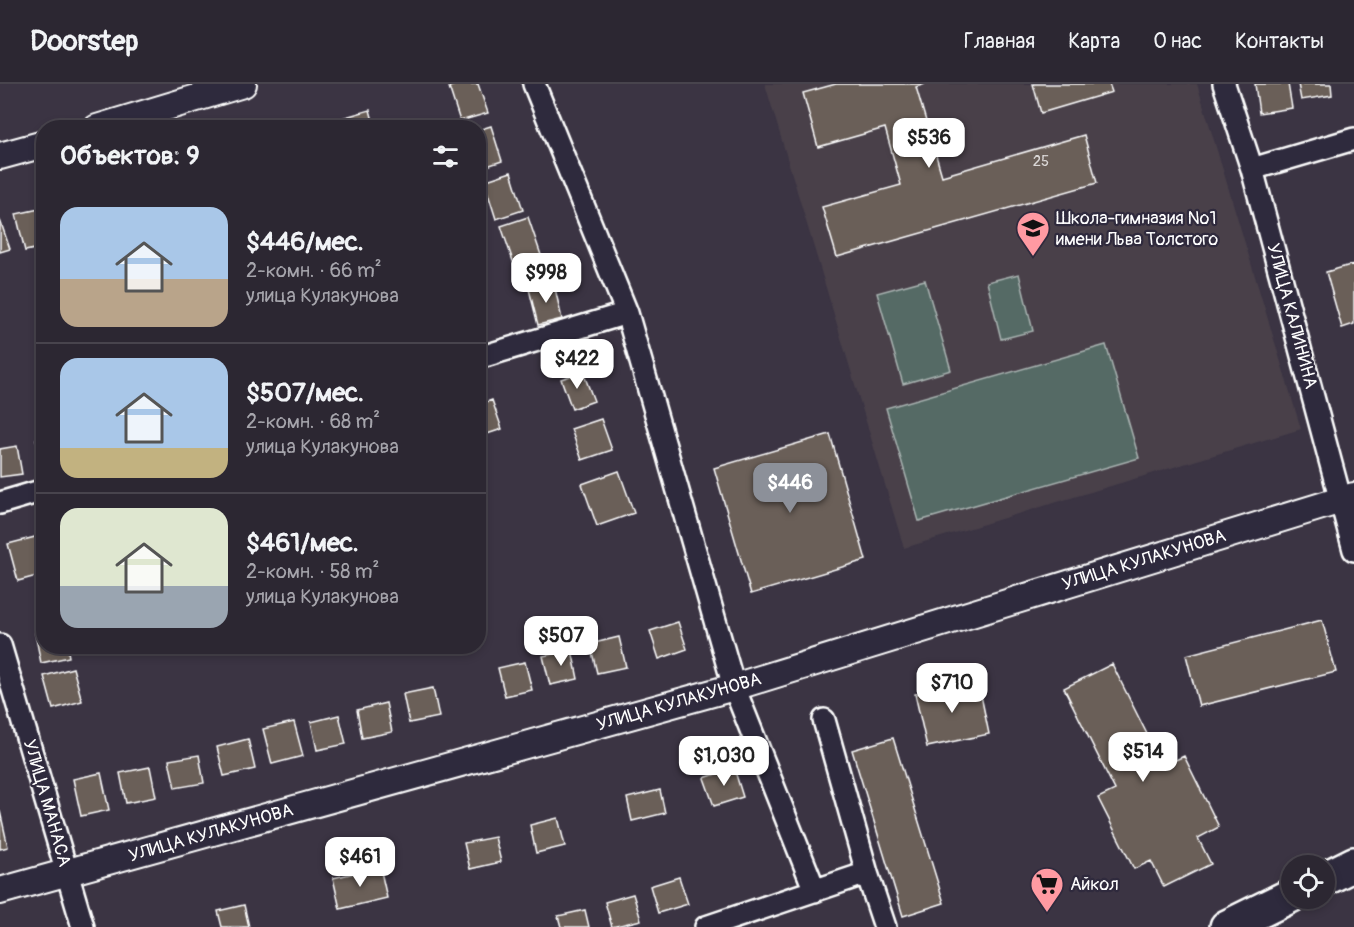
<!DOCTYPE html>
<html lang="ru">
<meta charset="utf-8">
<style>
:root{--surface:#2c2732;--page:#342f3a;--text:#f1f3f6;--muted:#a6a5ac;--line:#48444d;--accent:#8c9099}
body{margin:0;font-family:Pangolin,sans-serif;background:var(--page);color:var(--text);height:100vh;display:flex;flex-direction:column;font-size:22px;white-space:nowrap}
*{box-sizing:border-box;margin:0}
p{font-size:20px;color:var(--muted)}
.icon{flex:none;width:33px;height:33px;fill:none;stroke:currentColor;stroke-width:2;stroke-linecap:round;stroke-linejoin:round}
.map{position:relative;flex:1;overflow:hidden}
.sheet{position:absolute;left:36px;top:36px;width:450px;height:534px;display:flex;flex-direction:column;background:var(--surface);border-radius:24px;box-shadow:0 3px 9px #0003,0 0 0 2px var(--line)}
.sheet>*{flex:none}
.buttons{position:absolute;left:1281px;top:771px;display:grid;gap:12px}
.buttons a{display:grid;place-items:center;width:54px;height:54px;border-radius:50%;background:var(--surface);box-shadow:0 3px 9px #0003,0 0 0 2px var(--line);font-size:30px}
.price{position:absolute;translate:-50% -51px;padding:0 14px;border-radius:12px;background:#fff;color:#222;font-size:20px;line-height:39px;filter:drop-shadow(0 2px 3px #0008)}
.price::after{content:'';position:absolute;left:50%;top:36px;width:18px;height:14px;margin-left:-9px;background:inherit;clip-path:polygon(0 0,100% 0,50% 100%)}
.price.selected{background:var(--accent);color:#fff}
ul{padding:0;list-style:none}
li{display:flex;align-items:center;gap:18px;height:150px;padding:0 24px}
li+li{border-top:2px solid var(--line)}
li span{display:grid;place-items:center;flex:none;width:168px;height:120px;border-radius:18px;color:#555}
li>.icon{margin-inline-start:auto}
span .icon{width:72px;height:72px;fill:#fffc;stroke-width:1}
li b{font-size:26px}
h2{display:flex;justify-content:space-between;align-items:center;height:72px;padding:0 24px;font-size:26px}
header{display:flex;align-items:center;gap:36px;box-sizing:border-box;height:84px;padding:0 30px;background:var(--surface);border-bottom:2px solid var(--line)}
header strong{font-size:28px}
nav{display:flex;gap:33px;margin-inline-start:auto;font-size:21px}
.map>svg:first-child{display:block}
</style>
<header>
<strong>Doorstep</strong>
<nav><a>Главная</a><a>Карта</a><a>О нас</a><a>Контакты</a></nav>
</header>
<div class="map">
<svg width="1354" height="843" viewBox="0 0 1354 843">
<rect width="100%" height="100%" fill="#3b3443"/>
<filter id="ink" filterUnits="userSpaceOnUse"><feTurbulence type="fractalNoise" baseFrequency=".0167" numOctaves="2"/><feDisplacementMap in="SourceGraphic" scale="12" xChannelSelector="R" yChannelSelector="G"/><feConvolveMatrix kernelMatrix="1 2 1 2 8 2 1 2 1" color-interpolation-filters="sRGB"/></filter>
<g filter="url(#ink)">
<!-- built -->
<path fill="#49414a" d="M765 0H1197L1301 345 904 464Z"/>
<!-- green -->
<path fill="#546a65" stroke="#aab4b2" stroke-width="1.5" d="M1019 190 1033 247 1001 255 987 198Z
M925 196 951 286 903 300 877 209Z
M1106 261 1139 374 919 437 886 324Z"/>
<!-- building -->
<path fill="#6a5e59" stroke="#fff" stroke-width="1.5" d="M458 0H478L488 29 460 37 449 3Z
M836 0H925L916 3 942 92 1084 51 1097 99 837 173 822 123 901 101 885 44 818 63 803 9Z
M1033 0H1109L1112 8 1041 29Z
M1255 0H1288L1292 24 1259 29Z
M1298 0H1331L1332 11 1301 16Z
M370 26 375 44H345L342 34Z
M491 42 502 77 478 85V46Z
M511 88 523 126 496 135 484 97Z
M44 124V163L25 167 16 130Z
M528 133 543 177 516 186 501 142Z
M0 136 10 165 0 168Z
M1354 180V240L1342 244 1326 188Z
M554 200 562 235 538 241 529 205Z
M583 288 594 317 572 325 561 295Z
M492 316 502 345 478 353V321Z
M601 335 612 366 582 376 571 345Z
M830 350 866 476 751 510 714 384Z
M44 353V382L43 383 36 355Z
M17 362 22 390 0 393V365Z
M619 387 634 429 597 442 582 400Z
M39 452 44 469V490L18 497 8 460Z
M1322 536 1336 588 1199 622 1186 571Z
M678 538 687 565 659 575 650 547Z
M44 548V562H67L69 573 41 579 35 549Z
M619 553 626 583 597 589 590 560Z
M572 566 578 595 550 601 543 572Z
M525 578 532 606 505 612 498 584Z
M1112 580 1163 682 1184 672 1219 743 1198 754 1211 780 1164 803 1151 777 1134 785 1098 714 1115 706 1064 604Z
M73 584 82 617 53 625 44 592Z
M978 597 989 650 927 663 915 610Z
M433 604 439 633 409 639 403 610Z
M386 619 392 648 362 654 357 626Z
M339 631 346 660 317 666 311 638Z
M294 638 303 672 272 680 263 645Z
M893 654 944 819 903 832 852 666Z
M248 655 255 685 224 692 217 663Z
M199 671 204 699 175 704 169 676Z
M150 683 156 713 126 719 120 689Z
M734 684 743 713 714 722 704 694Z
M101 689 109 726 81 732 73 695Z
M660 706 665 729 632 737 627 714Z
M0 727 8 763 0 765Z
M558 734 565 762 536 769 530 741Z
M495 753 501 778 470 785 464 759Z
M380 783 387 814 340 825 333 794Z
M679 793 688 820 658 829 650 802Z
M633 810 641 836 612 843 605 818Z
M244 821 249 843H222L218 827Z
M585 826 589 843H561L558 832Z"/>
<g fill="none" stroke-linecap="round" stroke-linejoin="round">
<defs>
<path id="minor" d="M534 0 627 229 734 603 815 807
M1224 0 1252 85 1354 466
M1252 85 1354 55
M478 274 627 229
M0 419 44 406
M0 561 83 843
M824 636 867 789 885 843
M706 843 867 789"/>
<path id="tertiary" d="M97 44 243 0
M0 72 44 60
M0 807 734 603 1354 412"/>
<path id="trunk" d="M1324 795 1354 780
M1227 843 1292 811"/>
</defs>
<!-- minor casing -->
<use href="#minor" stroke="#fff" stroke-width="26"/>
<!-- tertiary casing -->
<use href="#tertiary" stroke="#fff" stroke-width="30"/>
<!-- trunk casing -->
<use href="#trunk" stroke="#fff" stroke-width="38"/>
<!-- minor -->
<use href="#minor" stroke="#2f2a3d" stroke-width="21"/>
<!-- tertiary -->
<use href="#tertiary" stroke="#2f2a3d" stroke-width="26"/>
<!-- trunk -->
<use href="#trunk" stroke="#2f2a3d" stroke-width="33"/>
</g>
</g>
<!-- icons -->
<defs>
<symbol id="school-pin" viewBox="-11 -11 22 30"><path d="M0 17L-7.5 6A9.5 9.5 0 1 1 7.5 6Z" fill="#ff9aa2" stroke="#2f2a3d"/><path d="M0-5L7-2L0 1L-7-2ZM-4 1L0 2.5L4 1V4Q0 6-4 4Z" fill="#111"/></symbol>
<symbol id="supermarket-pin" viewBox="-11 -11 22 30"><path d="M0 17L-7.5 6A9.5 9.5 0 1 1 7.5 6Z" fill="#ff9aa2" stroke="#2f2a3d"/><path d="M-6-5.5h2.5l.6 2H6L4.5 2H-2.5L-4.4-4H-6ZM-1.5 3.2a1.3 1.3 0 1 0 .1 0ZM3 3.2a1.3 1.3 0 1 0 .1 0Z" fill="#111"/></symbol>
</defs>
<g fill-rule="evenodd">
<use href="#school-pin" x="1014" y="125" width="38" height="52"/>
<use href="#supermarket-pin" x="1028" y="781" width="38" height="52"/>
</g>
<g text-anchor="middle" dominant-baseline="central" stroke-width="4.5" stroke-linejoin="round" paint-order="stroke">
<!-- number labels -->
<g font-size="15" fill="#dad7d6">
<text x="1041" y="77">25</text>
</g>
<!-- poi labels -->
<g font-size="18" fill="#fff" stroke="#2f2a3d" text-anchor="start">
<text x="1056" y="134">Школа-гимназия №1<tspan x="1056" dy="21">имени Льва Толстого</tspan></text>
<text x="1070" y="800">Айкол</text>
</g>
<!-- street labels -->
<g font-size="18" fill="#fff" stroke="#2f2a3d">
<text transform="translate(1292 232) rotate(75)">УЛИЦА КАЛИНИНА</text>
<text transform="translate(1144 476) rotate(-17)">УЛИЦА КУЛАКУНОВА</text>
<text transform="translate(679 618) rotate(-16)">УЛИЦА КУЛАКУНОВА</text>
<text transform="translate(47 719) rotate(74)">УЛИЦА МАНАСА</text>
<text transform="translate(211 749) rotate(-16)">УЛИЦА КУЛАКУНОВА</text>
</g>
</g>
</svg>
<div class="buttons">
<a><svg class="icon" aria-label="locate" viewBox="0 0 24 24"><circle cx="12" cy="12" r="6"/><path d="M12 2v4M12 18v4M2 12h4M18 12h4"/></svg></a>
</div>
<b class="price" style="left:929px;top:85px">$536</b>
<b class="price" style="left:546px;top:220px">$998</b>
<b class="price" style="left:577px;top:306px">$422</b>
<b class="price selected" style="left:790px;top:430px">$446</b>
<b class="price" style="left:561px;top:583px">$507</b>
<b class="price" style="left:952px;top:630px">$710</b>
<b class="price" style="left:1143px;top:699px">$514</b>
<b class="price" style="left:724px;top:703px">$1,030</b>
<b class="price" style="left:360px;top:804px">$461</b>
<section class="sheet">
<h2>Объектов: 9<svg class="icon" aria-label="filters" viewBox="0 0 24 24"><path d="M4 7h16M4 17h16"/><circle cx="9" cy="7" r="2"/><circle cx="15" cy="17" r="2"/></svg></h2>
<ul>
<li><span style="background:linear-gradient(#a9c7e8 60%,#b9a48a 0)"><svg class="icon" aria-label="home" viewBox="0 0 24 24"><path d="M3 11l9-7 9 7M6 9v11h12V9"/></svg></span><div><b>$446/мес.</b><p>2-комн. · 66 m²</p><p>улица Кулакунова</p></div></li>
<li><span style="background:linear-gradient(#a9c7e8 75%,#c2b280 0)"><svg class="icon" aria-label="home" viewBox="0 0 24 24"><path d="M3 11l9-7 9 7M6 9v11h12V9"/></svg></span><div><b>$507/мес.</b><p>2-комн. · 68 m²</p><p>улица Кулакунова</p></div></li>
<li><span style="background:linear-gradient(#dfe7d0 65%,#9aa5b1 0)"><svg class="icon" aria-label="home" viewBox="0 0 24 24"><path d="M3 11l9-7 9 7M6 9v11h12V9"/></svg></span><div><b>$461/мес.</b><p>2-комн. · 58 m²</p><p>улица Кулакунова</p></div></li>
</ul>
</section>
</div>
